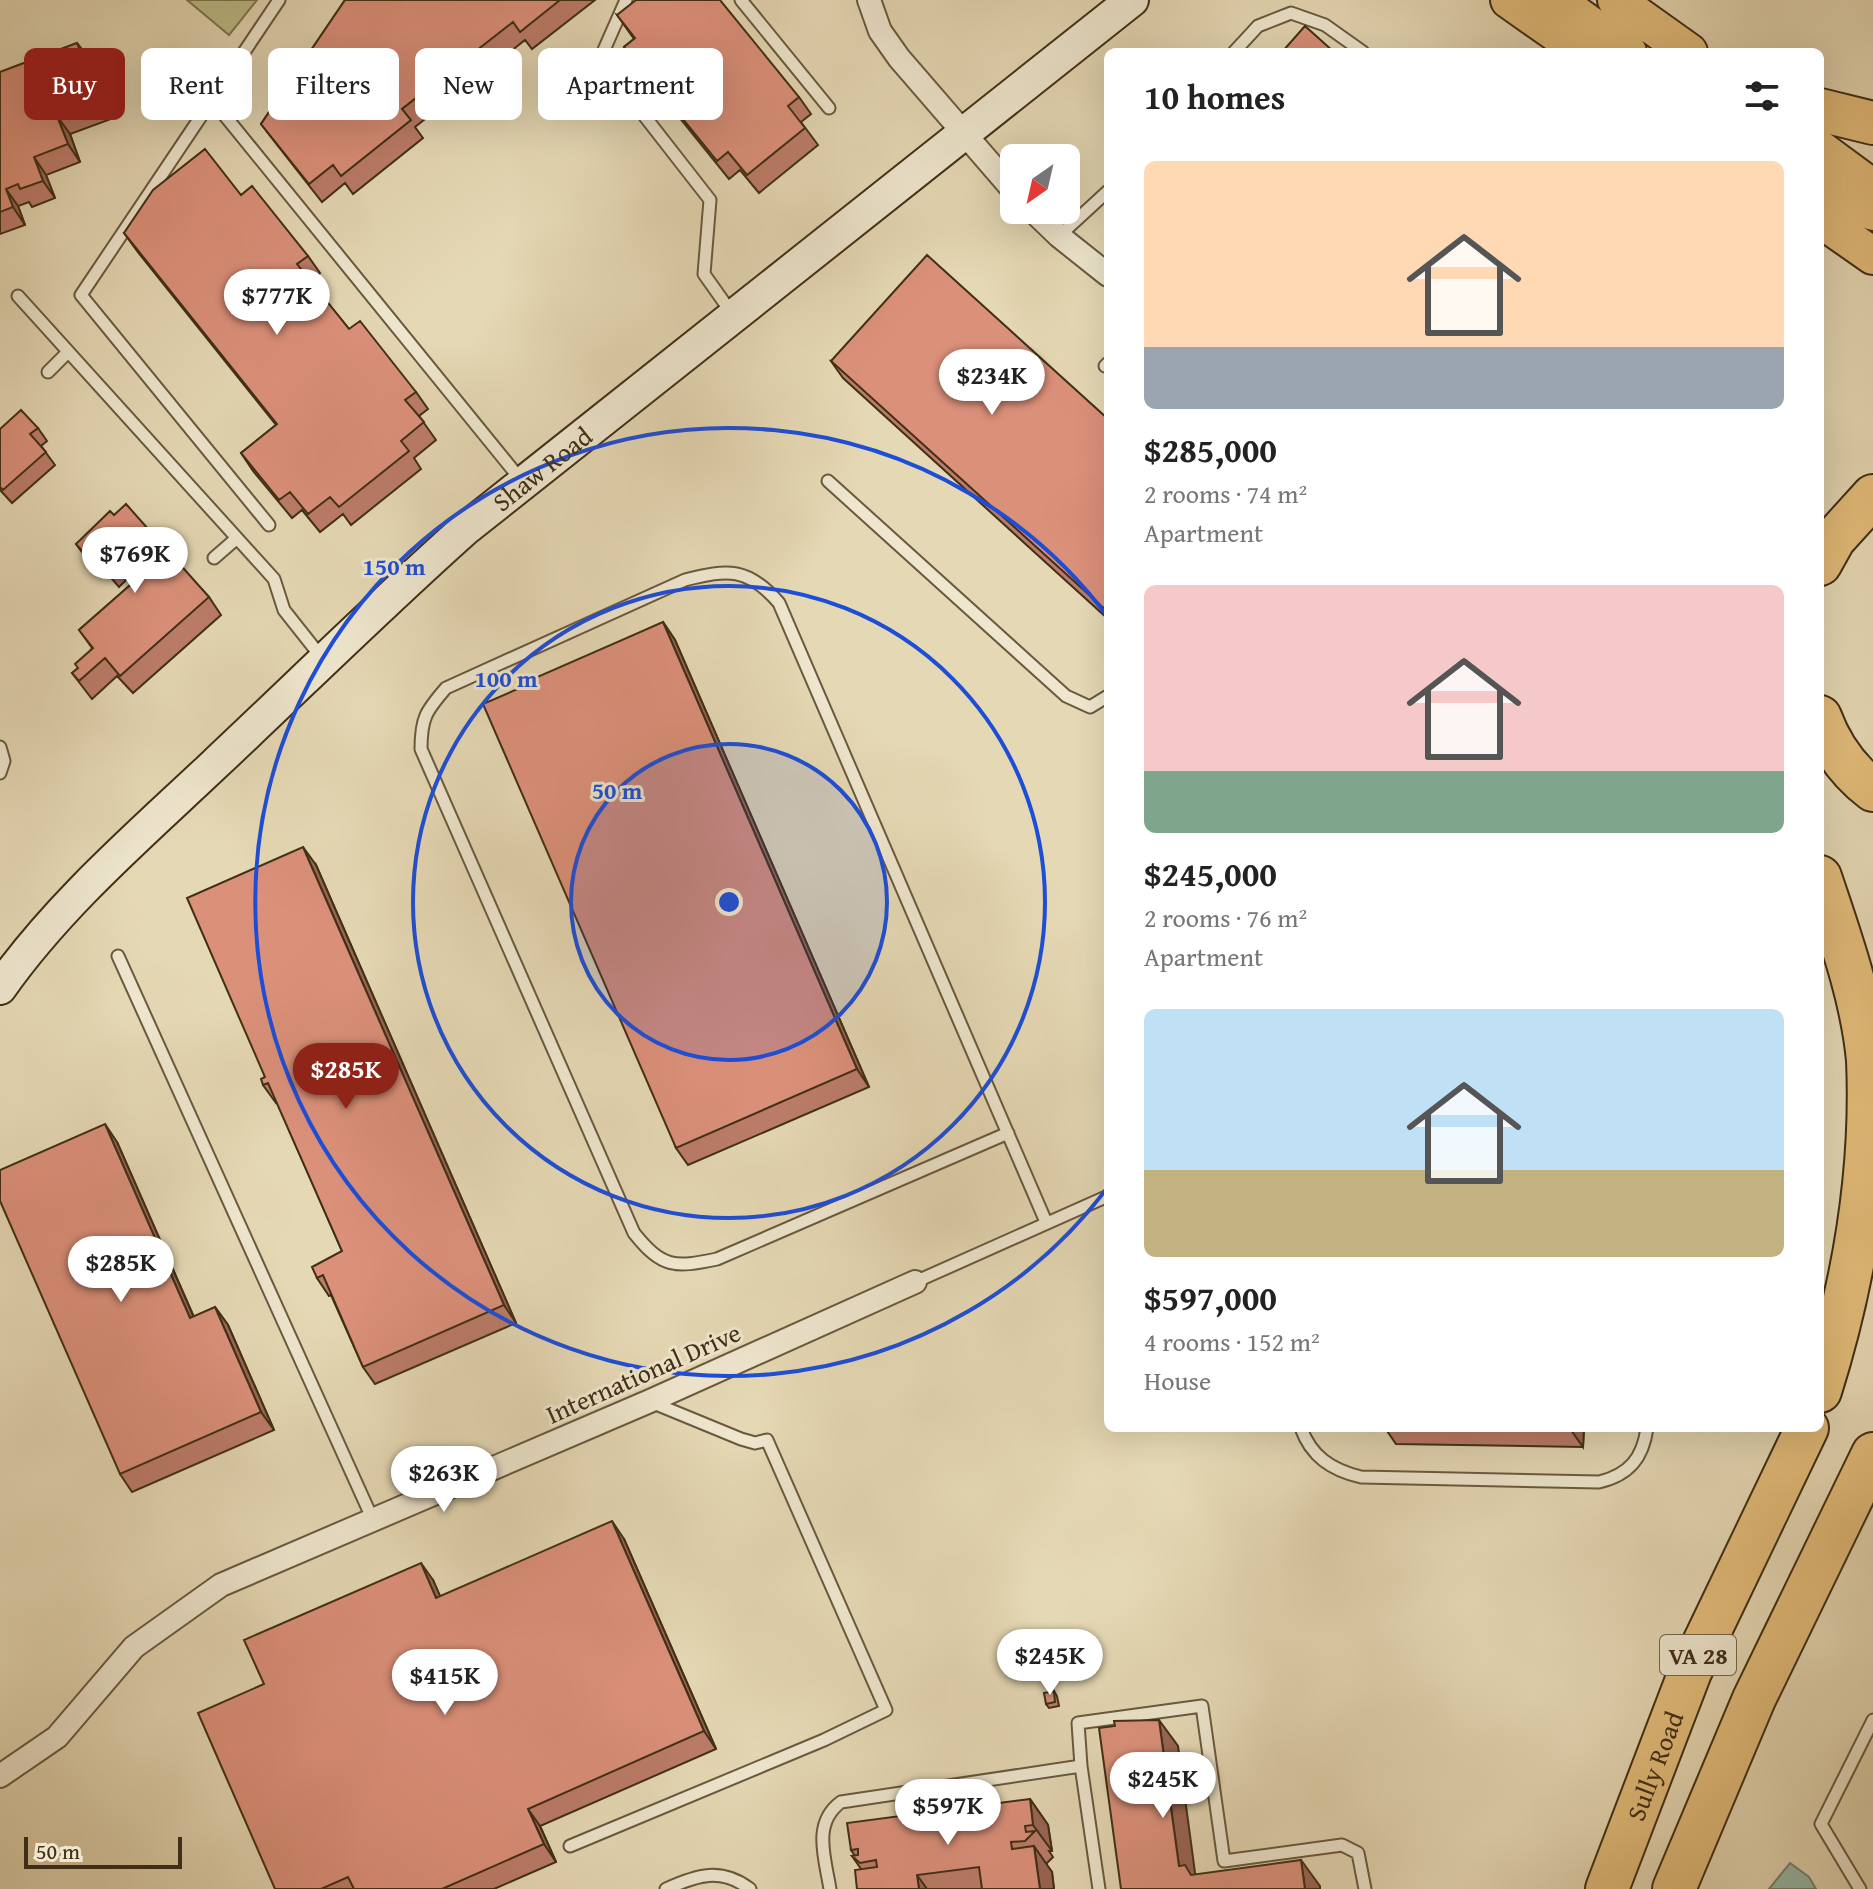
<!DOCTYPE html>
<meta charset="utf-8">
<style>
:root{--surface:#fff;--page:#f2f2f2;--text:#222;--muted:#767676;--accent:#8f2418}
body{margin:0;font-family:"Gentium Book Plus",serif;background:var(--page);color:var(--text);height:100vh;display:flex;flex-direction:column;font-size:30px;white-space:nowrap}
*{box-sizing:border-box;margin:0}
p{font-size:26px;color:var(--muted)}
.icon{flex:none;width:44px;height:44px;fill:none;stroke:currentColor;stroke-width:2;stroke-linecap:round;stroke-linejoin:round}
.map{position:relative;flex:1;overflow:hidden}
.side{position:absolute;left:1104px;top:48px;width:720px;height:1384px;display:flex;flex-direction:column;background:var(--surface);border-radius:12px;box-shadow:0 8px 32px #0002}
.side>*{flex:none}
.hud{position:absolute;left:24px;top:48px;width:760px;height:72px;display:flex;gap:16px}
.needle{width:52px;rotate:214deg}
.controls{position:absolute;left:1000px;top:144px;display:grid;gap:16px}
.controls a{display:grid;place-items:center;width:80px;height:80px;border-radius:12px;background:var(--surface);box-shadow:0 8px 32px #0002;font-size:40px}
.scale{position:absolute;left:24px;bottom:20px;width:158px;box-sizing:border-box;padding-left:8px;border:4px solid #402f16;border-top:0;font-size:22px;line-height:28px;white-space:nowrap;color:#402f16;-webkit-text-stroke:6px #eee6ce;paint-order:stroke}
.price{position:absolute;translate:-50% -68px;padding:0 18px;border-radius:28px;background:#fff;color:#222;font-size:26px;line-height:52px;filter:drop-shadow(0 2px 4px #0008)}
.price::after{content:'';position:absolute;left:50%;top:48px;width:24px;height:18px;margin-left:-12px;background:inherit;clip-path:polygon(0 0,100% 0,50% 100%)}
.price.selected{background:var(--accent);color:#fff}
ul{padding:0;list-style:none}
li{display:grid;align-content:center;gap:16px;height:424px;padding:0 40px}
li span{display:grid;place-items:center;height:248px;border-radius:12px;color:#555}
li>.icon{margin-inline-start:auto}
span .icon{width:144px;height:144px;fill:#fffc;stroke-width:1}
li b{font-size:34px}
h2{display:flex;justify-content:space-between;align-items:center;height:96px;padding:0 40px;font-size:34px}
.chip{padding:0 28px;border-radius:12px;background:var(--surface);box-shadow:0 8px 32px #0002;font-size:28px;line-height:72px}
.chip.selected{background:var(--accent);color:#fff}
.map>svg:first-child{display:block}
</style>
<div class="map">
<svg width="1873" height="1889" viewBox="0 0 1873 1889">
<rect width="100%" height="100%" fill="#e5d8b4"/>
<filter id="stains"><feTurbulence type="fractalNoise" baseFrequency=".0025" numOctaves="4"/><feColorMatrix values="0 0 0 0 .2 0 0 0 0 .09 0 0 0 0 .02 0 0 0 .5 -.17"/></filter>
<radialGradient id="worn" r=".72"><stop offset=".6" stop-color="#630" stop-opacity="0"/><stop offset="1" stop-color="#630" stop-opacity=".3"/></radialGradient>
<!-- green -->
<path fill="#bdbc87" stroke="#7e764e" stroke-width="2" d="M187 0H257L229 35Z"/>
<!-- water -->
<path fill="#96baaa" stroke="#74826f" stroke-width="2" d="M1790 1863 1809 1877 1816 1889H1769Z"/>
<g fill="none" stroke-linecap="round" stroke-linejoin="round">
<defs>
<path id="service" d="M626 0 600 59 710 200 704 274 733 315
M741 0 829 108
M1234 52 1258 26 1291 13 1325 25 1363 52
M213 101 521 480
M1059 236 1108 191
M18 296 274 579 284 610 322 658
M1105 366 1108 363
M48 372 68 352
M828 481 1066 696 1090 707 1108 696
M269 525 81 295 279 0
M214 558 237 538
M0 747 4 761 0 773
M118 956 373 1520
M1008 1133 717 1259C674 1268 662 1268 634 1233L421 749C421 718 426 711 446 688L685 580C728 569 748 567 779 603L1046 1222
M915 1282 1108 1196
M1301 1428C1311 1456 1331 1470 1361 1477L1599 1482C1629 1475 1643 1458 1647 1428
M1081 1766 1078 1723 1202 1706 1224 1861 1342 1845 1358 1853 1365 1889
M570 1846 824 1740 886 1710 767 1440 755 1443 741 1439 651 1402
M666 1889C697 1875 721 1867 750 1889
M830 1889C825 1858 812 1823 841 1802L1081 1766 1099 1889
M1860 1889 1821 1824 1873 1720"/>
<path id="minor" d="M869 0 880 31 899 58 1014 191
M1032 210 1059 236 1108 275
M0 1776 57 1737 134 1647 221 1585 650 1401 915 1282"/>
<g id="secondary">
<path id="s1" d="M0 988C59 904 141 834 215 764 298 686 379 606 464 530L1132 0"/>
</g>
<path id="primary" d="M1509 0 1583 52
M1556 0 1628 52
M1616 0 1689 52
M1820 149 1873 188
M1820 190 1873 212
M1820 219 1873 256"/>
<g id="motorway">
<path d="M1820 110 1873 123"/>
<path d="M1820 564 1834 539 1873 496"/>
<path d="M1820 717C1831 747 1848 771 1873 790"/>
<path d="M1820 877C1840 937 1862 997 1868 1060 1873 1173 1854 1283 1820 1391"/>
<path id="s2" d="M1607 1889 1690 1672 1807 1428"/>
<path d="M1674 1889 1754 1699 1873 1454"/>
</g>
</defs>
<!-- service casing -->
<use href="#service" stroke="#69593e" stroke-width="15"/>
<!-- minor casing -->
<use href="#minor" stroke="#69593e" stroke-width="26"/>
<!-- secondary casing -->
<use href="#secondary" stroke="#402f16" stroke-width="36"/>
<!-- primary casing -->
<use href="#primary" stroke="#402f16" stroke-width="40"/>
<!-- motorway casing -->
<use href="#motorway" stroke="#402f16" stroke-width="46"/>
<!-- service -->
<use href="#service" stroke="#eee6ce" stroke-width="11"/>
<!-- minor -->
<use href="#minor" stroke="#eee6ce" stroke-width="22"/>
<!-- secondary -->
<use href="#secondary" stroke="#eee6ce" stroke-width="32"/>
<!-- primary -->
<use href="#primary" stroke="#e2bc7a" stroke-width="36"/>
<!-- motorway -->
<use href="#motorway" stroke="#e2bc7a" stroke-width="42"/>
</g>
<!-- wall -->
<path fill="#bc7c69" stroke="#402f16" stroke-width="2" d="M345 0H595L532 49 525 40 415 127 423 138 353 194 345 183 322 202 274 141 261 124Z
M617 15 799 97 811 114 801 122 818 145 759 193 740 170 729 179 637 65 624 47 634 39Z
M77 43 90 60 111 119 70 134 80 162 46 175 55 198 32 207 29 202 18 206 25 225 0 234V72Z
M241 195 308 256 320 273 310 281 349 329 416 392 428 409 419 416 436 440 414 458 421 469 351 525 343 514 320 532 302 510 292 518 253 471 241 453 276 425 137 251 124 233Z
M831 361 1108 419V619L843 378Z
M38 428 47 441 41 446 55 465 12 503 0 490V429Z
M114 515 166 552 209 597 221 615 133 693 117 676 92 699 72 673 78 668 92 648 79 630 136 580 127 579 119 587 107 573 102 577 89 562 76 544Z
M663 622 675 640 869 1087 688 1165 676 1148 520 688Z
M316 865 516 1323 375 1384 363 1367 331 1295 329 1296 317 1278 342 1251 277 1102 276 1103 263 1085Z
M117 1142 194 1317 215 1307 228 1325 274 1430 132 1492 120 1474Z
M1385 1428H1584L1583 1447 1396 1444Z
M624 1539 716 1749 540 1826 556 1862 494 1889H275L264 1684 433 1580 440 1597Z
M1054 1691 1057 1696 1059 1706 1049 1708 1046 1704Z
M1030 1799 1048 1825 1052 1851H1049L1053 1857 1046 1864 1052 1872 1054 1889H857L861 1869 852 1856H855L851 1850Z"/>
<!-- shaded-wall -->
<path fill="#996555" stroke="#402f16" stroke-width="2" d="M77 43 90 60 111 119 99 101Z
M57 116 70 134 80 162 68 144Z
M34 157 46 175 55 198 43 181Z
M6 189 18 206 25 225 13 207Z
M157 539 169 556 163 569 150 552Z
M663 622 675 640 869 1087 857 1069Z
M303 847 316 865 516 1323 504 1305Z
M105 1124 117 1142 202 1336 190 1318Z
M215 1307 228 1325 274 1430 261 1412Z
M1571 1428H1584L1583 1447 1571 1430Z
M612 1521 624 1539 716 1749 704 1731Z
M421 1563 433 1580 449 1616 436 1598Z
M1159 1720 1178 1746 1196 1880 1179 1866Z
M1030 1799 1048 1825 1052 1851 1033 1825Z
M528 1809 540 1826 556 1862 544 1844Z
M1034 1846 1052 1872 1054 1889H1040Z
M1301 1860 1320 1886V1889H1305Z
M917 1875 927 1889H919Z"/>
<!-- building -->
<path fill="#db907a" stroke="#402f16" stroke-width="2" d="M345 0H560L520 32 513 22 402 109 411 120 341 176 333 165 309 184 261 124Z
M636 0H720L799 97 788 106 805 128 747 175 728 152 717 161 624 47 635 38 617 15Z
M1305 26 1334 52H1282Z
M77 43 99 101 57 116 68 144 34 157 43 181 20 189 18 184 6 189 13 207 0 212V72Z
M205 149 241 195 252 186 308 256 297 264 349 329 360 321 416 392 405 400 424 422 401 441 409 451 339 507 330 497 308 514 290 492 279 500 241 453 277 424 124 233 153 190Z
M927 255 1108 419V612L831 361Z
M21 410 38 428 30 434 46 452 3 490 0 487V429Z
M126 504 157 539 150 552 158 560 168 551 209 597 120 676 105 658 79 681 72 673 78 668 75 664 93 648 79 630 145 572 137 563 115 562 106 569 94 555 90 560 76 544 110 511 114 515Z
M663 622 857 1069 676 1148 483 704 520 688 519 685Z
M303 847 504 1305 363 1367 323 1275 317 1278 312 1267 342 1251 268 1083 263 1085 261 1079 265 1077 187 898Z
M105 1124 190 1318 215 1307 261 1412 120 1474 0 1201V1170Z
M1491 1428H1571V1430Z
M612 1521 704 1731 528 1809 544 1844 442 1889H354L348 1877 321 1889H275L198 1713 264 1684 244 1640 421 1563 436 1598Z
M1054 1691 1055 1702 1046 1704 1044 1693Z
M1159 1720 1179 1866 1185 1865 1191 1875 1301 1860 1305 1889H1121L1099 1728 1115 1726 1114 1721Z
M1030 1799 1033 1825 1025 1826 1026 1832 1035 1831 1025 1841 1011 1842 1012 1849 1034 1846 1040 1889H982L979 1867 917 1875 919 1889H857L855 1870 877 1867 876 1860 860 1863 852 1856 858 1855V1849L851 1850 847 1823Z"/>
<!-- distance rings -->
<circle cx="729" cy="902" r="158" fill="#1d4ed8" fill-opacity=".12"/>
<g fill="none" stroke="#1d4ed8" stroke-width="4">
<circle cx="729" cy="902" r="158"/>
<circle cx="729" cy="902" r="316"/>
<path d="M1108 1187A474 474 0 1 1 1108 617"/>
</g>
<g text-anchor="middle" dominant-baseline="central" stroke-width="6" stroke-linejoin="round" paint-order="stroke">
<!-- shield labels -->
<rect fill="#eee6ce" stroke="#74664d" stroke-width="2" x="1660" y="1635" width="76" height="40" rx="6"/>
<g font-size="24" font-weight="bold" fill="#402f16">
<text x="1698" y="1655">VA 28</text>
</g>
<!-- street labels -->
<g font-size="26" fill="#402f16" stroke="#eee6ce">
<text stroke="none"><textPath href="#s1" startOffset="752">Shaw Road</textPath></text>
<text transform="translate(643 1373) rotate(-24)">International Drive</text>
<text stroke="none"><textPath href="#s2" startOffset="132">Sully Road</textPath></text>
</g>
</g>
<circle cx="729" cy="902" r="12" fill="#1d4ed8" stroke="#eee6ce" stroke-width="4"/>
<g font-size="24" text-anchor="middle" font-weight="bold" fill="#1d4ed8" stroke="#eee6ce" stroke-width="6" stroke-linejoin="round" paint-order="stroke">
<text x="394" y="575">150 m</text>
<text x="506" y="687">100 m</text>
<text x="617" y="799">50 m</text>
</g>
<rect width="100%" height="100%" filter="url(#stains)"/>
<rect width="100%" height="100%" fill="url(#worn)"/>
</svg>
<div class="controls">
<a><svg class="needle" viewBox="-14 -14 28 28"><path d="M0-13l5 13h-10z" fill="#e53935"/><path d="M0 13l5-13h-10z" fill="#767676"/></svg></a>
</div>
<div class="scale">50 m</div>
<b class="price" style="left:277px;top:337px">$777K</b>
<b class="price" style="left:992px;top:417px">$234K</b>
<b class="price" style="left:135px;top:595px">$769K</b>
<b class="price selected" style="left:346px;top:1111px">$285K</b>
<b class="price" style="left:121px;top:1304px">$285K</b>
<b class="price" style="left:444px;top:1514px">$263K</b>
<b class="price" style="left:1050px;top:1697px">$245K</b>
<b class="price" style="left:445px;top:1717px">$415K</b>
<b class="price" style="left:1163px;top:1820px">$245K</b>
<b class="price" style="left:948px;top:1847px">$597K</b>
<div class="hud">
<a class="chip selected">Buy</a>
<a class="chip">Rent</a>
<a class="chip">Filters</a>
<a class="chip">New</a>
<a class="chip">Apartment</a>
</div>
<section class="side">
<h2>10 homes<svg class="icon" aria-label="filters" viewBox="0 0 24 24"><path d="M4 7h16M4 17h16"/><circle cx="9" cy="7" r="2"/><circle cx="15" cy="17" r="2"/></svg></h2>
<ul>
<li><span style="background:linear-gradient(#ffd9b3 75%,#9aa5b1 0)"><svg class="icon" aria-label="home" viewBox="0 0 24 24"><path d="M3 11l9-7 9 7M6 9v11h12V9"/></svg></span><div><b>$285,000</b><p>2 rooms · 74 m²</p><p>Apartment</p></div></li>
<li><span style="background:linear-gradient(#f6c9c9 75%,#7fa58c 0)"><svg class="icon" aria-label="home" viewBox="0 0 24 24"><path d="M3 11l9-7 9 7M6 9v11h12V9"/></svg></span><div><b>$245,000</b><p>2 rooms · 76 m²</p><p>Apartment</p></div></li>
<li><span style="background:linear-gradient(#bfe0f5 65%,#c2b280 0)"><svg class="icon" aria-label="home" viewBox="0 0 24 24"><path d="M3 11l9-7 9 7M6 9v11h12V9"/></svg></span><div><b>$597,000</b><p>4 rooms · 152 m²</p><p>House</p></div></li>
</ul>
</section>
</div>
